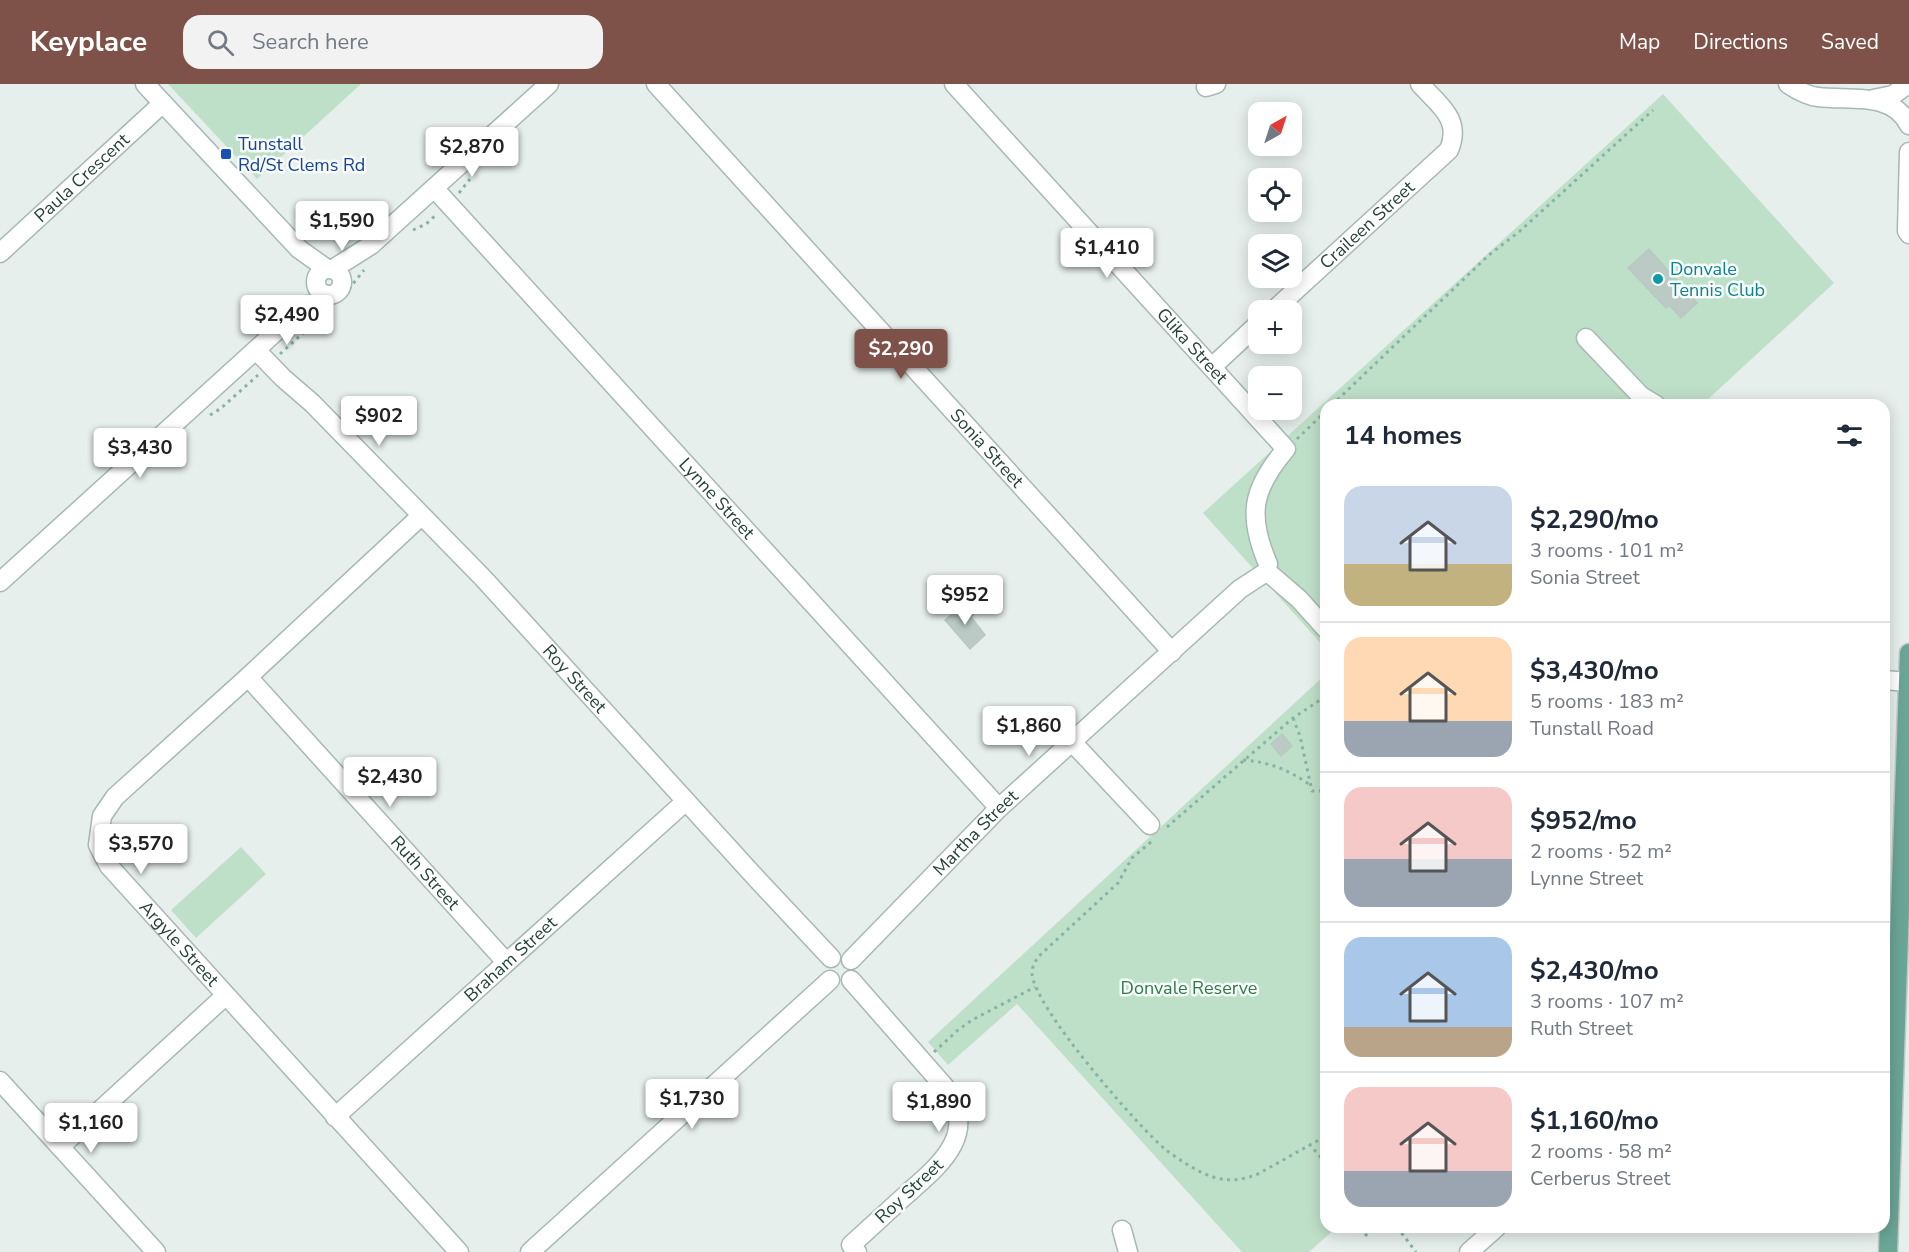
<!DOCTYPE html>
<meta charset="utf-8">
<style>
:root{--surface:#fff;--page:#f2f2f3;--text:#1f2937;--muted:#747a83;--line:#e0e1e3;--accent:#7f5249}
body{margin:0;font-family:"Nunito Sans",sans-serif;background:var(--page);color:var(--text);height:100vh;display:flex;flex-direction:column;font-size:22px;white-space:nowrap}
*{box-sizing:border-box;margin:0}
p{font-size:20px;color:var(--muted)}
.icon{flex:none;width:33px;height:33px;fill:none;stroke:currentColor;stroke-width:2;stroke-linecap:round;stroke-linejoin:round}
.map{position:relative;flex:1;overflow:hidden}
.details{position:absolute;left:1320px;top:315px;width:570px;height:834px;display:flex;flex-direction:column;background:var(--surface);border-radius:18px;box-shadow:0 3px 15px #0003}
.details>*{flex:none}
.needle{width:39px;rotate:39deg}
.buttons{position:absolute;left:1248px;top:18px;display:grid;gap:12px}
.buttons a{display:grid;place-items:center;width:54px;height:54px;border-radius:12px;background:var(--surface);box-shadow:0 3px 15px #0003;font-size:30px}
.price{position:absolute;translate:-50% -51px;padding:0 14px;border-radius:6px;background:#fff;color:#222;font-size:20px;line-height:39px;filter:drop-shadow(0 2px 3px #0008)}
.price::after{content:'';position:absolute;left:50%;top:36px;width:18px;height:14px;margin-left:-9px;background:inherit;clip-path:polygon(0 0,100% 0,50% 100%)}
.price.selected{background:var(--accent);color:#fff}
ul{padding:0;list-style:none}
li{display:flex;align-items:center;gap:18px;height:150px;padding:0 24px}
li+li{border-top:2px solid var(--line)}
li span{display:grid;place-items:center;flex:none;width:168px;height:120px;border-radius:18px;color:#555}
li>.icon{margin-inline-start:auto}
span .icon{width:72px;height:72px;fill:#fffc;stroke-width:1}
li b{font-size:26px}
h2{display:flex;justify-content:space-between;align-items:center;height:72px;padding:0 24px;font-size:26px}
header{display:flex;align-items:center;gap:36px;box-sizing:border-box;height:84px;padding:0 30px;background:var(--accent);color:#fff}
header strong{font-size:28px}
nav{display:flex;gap:33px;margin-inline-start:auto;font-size:21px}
.search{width:420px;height:54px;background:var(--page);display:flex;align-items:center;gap:15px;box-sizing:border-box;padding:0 21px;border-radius:18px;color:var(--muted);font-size:22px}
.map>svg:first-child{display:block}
</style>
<header>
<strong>Keyplace</strong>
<div class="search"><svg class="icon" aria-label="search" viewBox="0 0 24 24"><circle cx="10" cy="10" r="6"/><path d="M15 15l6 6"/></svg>Search here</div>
<nav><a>Map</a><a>Directions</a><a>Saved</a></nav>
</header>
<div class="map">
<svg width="1909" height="1168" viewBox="0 0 1909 1168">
<rect width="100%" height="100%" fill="#e6efeb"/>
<!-- green -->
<path fill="#bfe0c8" d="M168 0H361L257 95Z
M1663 10 1834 199 1705 318 1707 321H1326V565L1203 429Z
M1326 590V1143H1337L1309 1168H1242L1017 920 948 981 928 958Z
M241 763 266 790 196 854 171 826Z"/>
<!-- building -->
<path fill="#bbcac4" stroke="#b8c9c2" stroke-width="1.5" d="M1649 165 1697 219 1681 234 1669 221 1666 224 1628 184Z
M964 520 973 531 971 533 985 551 970 565 945 536Z
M1282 650 1292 662 1281 672 1271 660Z"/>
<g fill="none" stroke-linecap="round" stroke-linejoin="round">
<defs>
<g id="minor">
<path d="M145 0 299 165 327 185"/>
<path id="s1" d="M656 0 1172 568"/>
<path id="s2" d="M954 0 1286 365C1252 405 1247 431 1268 480"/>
<path d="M1788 0C1797 6 1807 12 1818 13 1850 17 1892 7 1909 41"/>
<path d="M1206 3 1216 0"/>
<path d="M1873 15 1893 11 1908 0"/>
<path d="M1909 68 1907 147 1909 150"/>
<path id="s3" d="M434 104 999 724"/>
<path id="s4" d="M0 169 163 19"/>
<path d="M333 185 371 161 549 0"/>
<circle cx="329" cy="198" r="13"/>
<path id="s5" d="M1274 226 1449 66C1462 35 1439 21 1420 0"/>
<path d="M1586 254 1641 312 1656 321"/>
<path id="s6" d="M256 266 283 294 312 319 483 494 756 794 831 874"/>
<path d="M1212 283 1258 240"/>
<path id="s7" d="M421 432 248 593 115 713 102 732 98 761 109 782 459 1168"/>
<path d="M0 498 293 232 328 211"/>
<path id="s8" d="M248 593 506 878"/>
<path d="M1884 596 1908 598"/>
<path d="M1073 659 1150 741"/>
<path id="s9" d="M851 876 999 724 1240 505 1263 490H1270L1299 515 1326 545"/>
<path d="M851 896 944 1002C980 1049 941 1080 907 1110 888 1127 870 1144 851 1161L857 1168"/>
<path d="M0 997 156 1168"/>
<path id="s10" d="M335 1033 686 717"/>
<path d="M60 1063 225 912"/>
<path d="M1122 1146 1128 1168"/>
<path d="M530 1168 830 896"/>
<path d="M1469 1168 1497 1143"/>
</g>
<path id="major" d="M1888 1168 1909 569"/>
</defs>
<!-- minor casing -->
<use href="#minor" stroke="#a8b8b2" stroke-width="21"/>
<!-- major casing -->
<use href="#major" stroke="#c2cac8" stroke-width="21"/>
<!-- path -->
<path stroke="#86b3a5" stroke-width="3" stroke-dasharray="3 4.5" stroke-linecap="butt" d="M459 109 470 95
M413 146 426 140 437 130
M344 211 364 186
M280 270 311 242
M1332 321 1489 171 1520 147 1653 26
M210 331 220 325 258 291
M1297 355 1326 327
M1293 634 1300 652 1312 707H1326
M1243 676C1270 678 1289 686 1310 701
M1167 743 1293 634 1326 612
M1151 758 1132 774 1118 799 1038 873C1035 878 1032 883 1032 889 1032 921 1139 1044 1166 1066 1180 1076 1197 1088 1213 1093 1229 1098 1242 1096 1258 1090L1326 1052
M934 968 958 946 972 936 1035 903
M1309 1060 1326 1079
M1397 1143 1416 1168
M1866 1143 1867 1145
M1365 1152 1374 1143"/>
<!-- minor -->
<use href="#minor" stroke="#fff" stroke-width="18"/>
<!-- major -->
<use href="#major" stroke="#6aa596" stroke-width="18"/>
</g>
<!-- markers -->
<rect fill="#1a4fb4" stroke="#f7fbf9" stroke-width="2" x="220" y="64" width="12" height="12" rx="3"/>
<circle fill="#0f9aa8" stroke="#f7fbf9" stroke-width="2" cx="1658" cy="195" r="6"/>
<g text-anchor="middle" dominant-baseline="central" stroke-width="5" stroke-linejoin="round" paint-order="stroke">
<!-- transit labels -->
<g font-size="18" fill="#164399" stroke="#f7fbf9" text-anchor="start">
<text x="238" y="60">Tunstall<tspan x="238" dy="21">Rd/St Clems Rd</tspan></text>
</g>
<!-- street labels -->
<g font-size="18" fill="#24423a" stroke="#f7fbf9">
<text stroke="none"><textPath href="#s4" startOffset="111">Paula Crescent</textPath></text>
<text stroke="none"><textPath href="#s5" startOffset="126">Craileen Street</textPath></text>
<text stroke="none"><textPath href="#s2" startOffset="354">Glika Street</textPath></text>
<text stroke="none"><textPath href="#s1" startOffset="492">Sonia Street</textPath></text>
<text stroke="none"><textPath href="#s3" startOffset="420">Lynne Street</textPath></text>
<text stroke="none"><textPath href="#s6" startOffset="458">Roy Street</textPath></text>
<text stroke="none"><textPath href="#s9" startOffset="178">Martha Street</textPath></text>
<text stroke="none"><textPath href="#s8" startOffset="264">Ruth Street</textPath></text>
<text stroke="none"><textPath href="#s7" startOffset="596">Argyle Street</textPath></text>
<text stroke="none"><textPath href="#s10" startOffset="236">Braham Street</textPath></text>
<text transform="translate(909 1107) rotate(-43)">Roy Street</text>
</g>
<!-- culture labels -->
<g font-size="18" fill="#0d838f" stroke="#f7fbf9" text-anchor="start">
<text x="1670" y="185">Donvale<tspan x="1670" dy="21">Tennis Club</tspan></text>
</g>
<!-- park labels -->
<g font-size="18" fill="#2d7a4b" stroke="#f7fbf9">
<text x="1189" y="904">Donvale Reserve</text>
</g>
</g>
</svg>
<div class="buttons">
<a><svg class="needle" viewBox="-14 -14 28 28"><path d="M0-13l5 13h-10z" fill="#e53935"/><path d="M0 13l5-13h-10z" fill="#747a83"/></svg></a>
<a><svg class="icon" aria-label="locate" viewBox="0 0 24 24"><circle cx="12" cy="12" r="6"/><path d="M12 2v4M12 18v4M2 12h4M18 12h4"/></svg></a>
<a><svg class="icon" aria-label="layers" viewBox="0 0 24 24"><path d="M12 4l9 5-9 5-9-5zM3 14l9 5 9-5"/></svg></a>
<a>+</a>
<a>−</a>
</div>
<b class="price" style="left:472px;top:94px">$2,870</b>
<b class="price" style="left:342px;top:168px">$1,590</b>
<b class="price" style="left:1107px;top:195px">$1,410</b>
<b class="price" style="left:287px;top:262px">$2,490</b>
<b class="price selected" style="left:901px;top:296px">$2,290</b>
<b class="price" style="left:379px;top:363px">$902</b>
<b class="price" style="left:140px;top:395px">$3,430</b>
<b class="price" style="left:965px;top:542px">$952</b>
<b class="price" style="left:1029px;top:673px">$1,860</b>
<b class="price" style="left:390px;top:724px">$2,430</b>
<b class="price" style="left:141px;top:791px">$3,570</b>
<b class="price" style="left:692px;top:1046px">$1,730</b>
<b class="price" style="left:939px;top:1049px">$1,890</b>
<b class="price" style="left:91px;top:1070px">$1,160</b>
<section class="details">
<h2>14 homes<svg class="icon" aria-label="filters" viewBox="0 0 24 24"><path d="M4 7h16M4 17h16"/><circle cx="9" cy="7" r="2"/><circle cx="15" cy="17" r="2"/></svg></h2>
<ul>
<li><span style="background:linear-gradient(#c9d6e8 65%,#c2b280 0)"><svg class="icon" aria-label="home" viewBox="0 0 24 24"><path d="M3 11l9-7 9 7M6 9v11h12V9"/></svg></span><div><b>$2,290/mo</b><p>3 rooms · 101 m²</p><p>Sonia Street</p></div></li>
<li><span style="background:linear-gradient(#ffd9b3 70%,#9aa5b1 0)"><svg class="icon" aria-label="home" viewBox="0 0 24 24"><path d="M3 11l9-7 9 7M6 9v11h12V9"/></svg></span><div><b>$3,430/mo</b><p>5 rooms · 183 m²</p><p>Tunstall Road</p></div></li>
<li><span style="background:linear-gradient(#f6c9c9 60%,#9aa5b1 0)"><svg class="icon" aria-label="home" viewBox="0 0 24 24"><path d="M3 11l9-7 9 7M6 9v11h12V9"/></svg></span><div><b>$952/mo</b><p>2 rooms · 52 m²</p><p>Lynne Street</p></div></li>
<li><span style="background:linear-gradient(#a9c7e8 75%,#b9a48a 0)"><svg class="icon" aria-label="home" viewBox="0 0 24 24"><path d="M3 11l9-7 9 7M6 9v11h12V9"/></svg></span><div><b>$2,430/mo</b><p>3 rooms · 107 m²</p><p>Ruth Street</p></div></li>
<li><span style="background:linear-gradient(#f6c9c9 70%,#9aa5b1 0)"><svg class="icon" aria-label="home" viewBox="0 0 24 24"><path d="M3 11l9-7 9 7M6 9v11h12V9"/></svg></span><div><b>$1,160/mo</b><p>2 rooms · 58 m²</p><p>Cerberus Street</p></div></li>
</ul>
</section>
</div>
